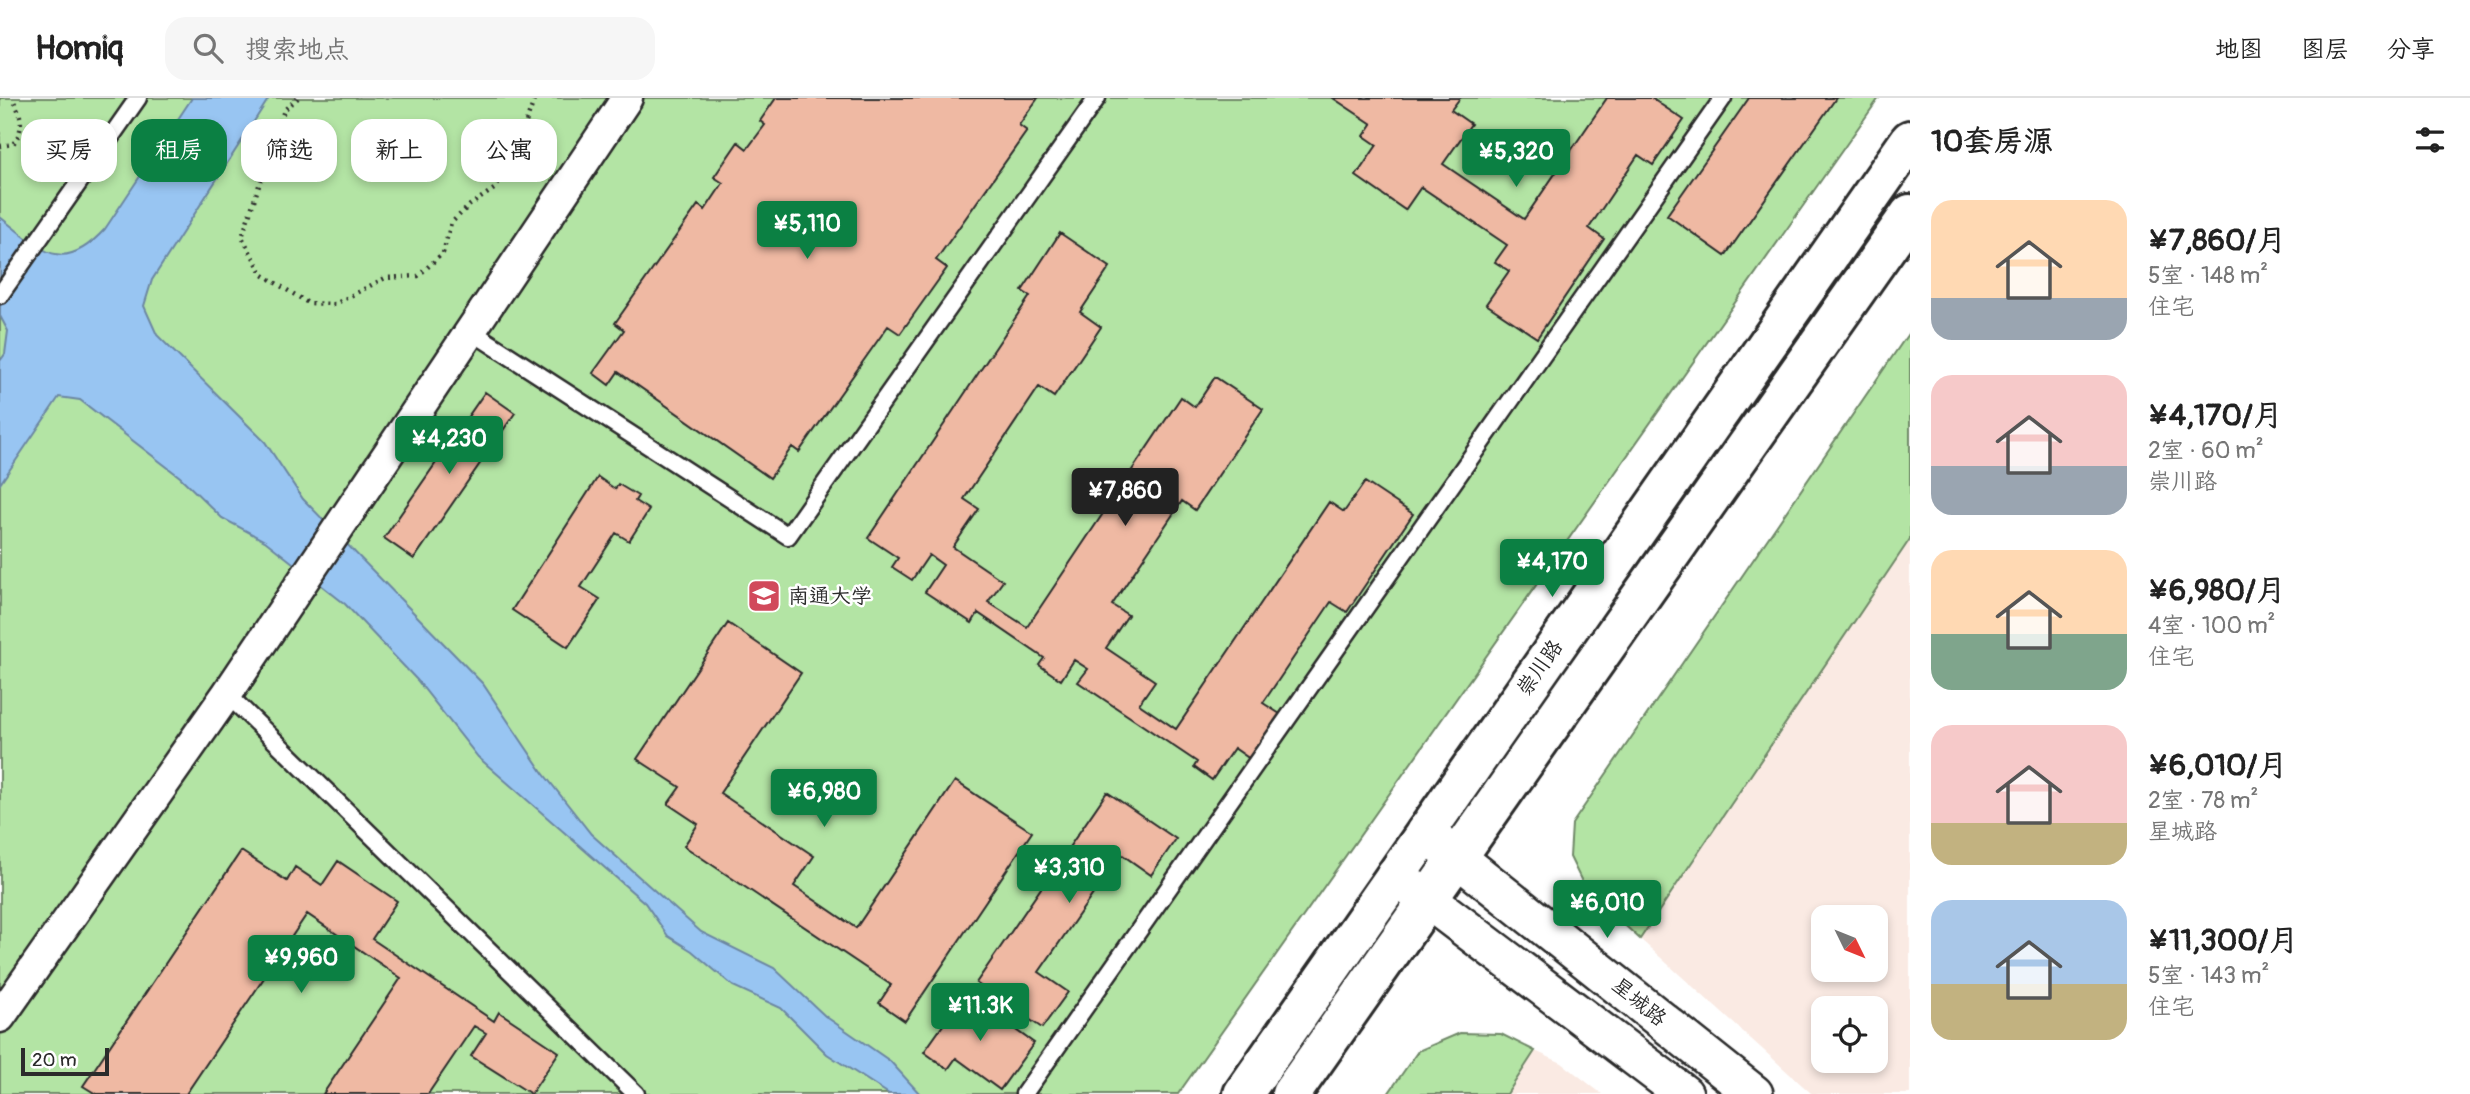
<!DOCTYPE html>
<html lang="zh">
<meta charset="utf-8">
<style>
:root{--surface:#fff;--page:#f6f6f6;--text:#222;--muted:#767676;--line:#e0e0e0;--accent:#0b8043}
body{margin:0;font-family:Pangolin,"LXGW WenKai TC",sans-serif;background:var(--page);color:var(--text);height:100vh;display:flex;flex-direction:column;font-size:26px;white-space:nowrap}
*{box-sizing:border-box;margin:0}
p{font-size:23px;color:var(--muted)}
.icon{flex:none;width:38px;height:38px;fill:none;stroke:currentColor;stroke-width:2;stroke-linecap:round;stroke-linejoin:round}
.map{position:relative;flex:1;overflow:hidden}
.sheet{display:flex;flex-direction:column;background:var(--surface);width:560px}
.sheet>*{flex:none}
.top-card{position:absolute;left:21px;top:21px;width:665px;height:63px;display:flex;gap:14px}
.needle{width:46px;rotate:133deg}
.fabs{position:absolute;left:1811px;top:807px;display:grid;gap:14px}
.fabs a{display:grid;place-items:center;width:77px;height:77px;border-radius:14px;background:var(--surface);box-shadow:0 4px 10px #0003;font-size:35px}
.scale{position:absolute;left:21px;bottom:18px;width:88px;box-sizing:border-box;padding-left:7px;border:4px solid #2b2b2b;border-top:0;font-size:19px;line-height:24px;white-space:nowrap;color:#2b2b2b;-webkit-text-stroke:5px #fff;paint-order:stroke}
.price{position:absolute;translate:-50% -60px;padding:0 16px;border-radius:7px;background:var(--accent);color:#fff;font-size:23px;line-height:46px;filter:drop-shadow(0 2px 4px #0008)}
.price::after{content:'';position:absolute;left:50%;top:42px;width:21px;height:16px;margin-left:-10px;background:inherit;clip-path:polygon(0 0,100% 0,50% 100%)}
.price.on{background:#222;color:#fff}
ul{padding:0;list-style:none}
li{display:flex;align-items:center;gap:21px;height:175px;padding:0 21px}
li span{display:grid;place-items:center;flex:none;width:196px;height:140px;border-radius:21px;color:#555}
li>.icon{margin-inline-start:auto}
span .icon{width:84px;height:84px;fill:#fffc;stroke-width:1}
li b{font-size:30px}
h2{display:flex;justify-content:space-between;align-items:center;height:84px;padding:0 21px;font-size:30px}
.tag{padding:0 24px;border-radius:21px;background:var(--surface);box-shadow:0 4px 10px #0003;font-size:24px;line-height:63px}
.tag.on{background:var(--accent);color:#fff}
header{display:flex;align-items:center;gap:42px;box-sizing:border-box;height:98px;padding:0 35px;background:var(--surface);border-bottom:2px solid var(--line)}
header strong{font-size:33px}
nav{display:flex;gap:38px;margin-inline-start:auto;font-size:24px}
.search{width:490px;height:63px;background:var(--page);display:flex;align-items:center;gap:18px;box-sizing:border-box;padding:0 24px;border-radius:21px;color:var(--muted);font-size:26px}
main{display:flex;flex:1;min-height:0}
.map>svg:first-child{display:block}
</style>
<header>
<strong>Homiq</strong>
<div class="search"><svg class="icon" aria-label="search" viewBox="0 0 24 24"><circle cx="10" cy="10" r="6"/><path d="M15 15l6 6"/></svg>搜索地点</div>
<nav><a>地图</a><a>图层</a><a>分享</a></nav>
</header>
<main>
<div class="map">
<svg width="1910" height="996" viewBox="0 0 1910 996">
<rect width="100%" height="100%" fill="#fff"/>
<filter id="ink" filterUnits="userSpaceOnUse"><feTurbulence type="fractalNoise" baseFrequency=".0143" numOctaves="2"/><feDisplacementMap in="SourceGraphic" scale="14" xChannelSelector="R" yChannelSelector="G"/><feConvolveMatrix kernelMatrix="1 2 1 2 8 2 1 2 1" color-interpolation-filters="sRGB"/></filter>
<g filter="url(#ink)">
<!-- built -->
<path fill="#faeae3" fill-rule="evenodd" d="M1910 441V996H1812L1640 841ZM1824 819H1876V872H1824ZM1824 910H1876V962H1824Z
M1535 953 1562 965 1602 996H1507Z"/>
<!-- green -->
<path fill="#b3e4a4" stroke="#6f8868" stroke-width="2" d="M0 0H1879L1178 996H0Z
M1910 233V441L1640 841 1586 792 1570 759 1572 726Z
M1460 935 1501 936 1535 953 1507 996H1388L1418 953Z"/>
<!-- water -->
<path fill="#98c5f2" stroke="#6c87a2" stroke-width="2" d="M192 0H269L152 182 144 208 157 237 265 344 303 401 483 586 543 675 591 736 701 834 774 870 825 918 890 963 920 996H889L827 956 781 910 733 888 692 853 668 838 645 805 478 659 417 582 345 506 265 443 222 420 180 379 80 302 59 299 0 386V263L5 256 8 233 0 218V119C41 151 61 179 105 131Z"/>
<!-- building -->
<path fill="#efb9a3" stroke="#2b2b2b" stroke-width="2" d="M776 0H1038L1019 27 1027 33 936 162 947 170 900 236 888 228 799 354 792 349 770 380 618 274 609 287 593 275 624 232 615 225 698 107 705 112 723 85 714 79 738 44 747 51 765 27 760 23Z
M1333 0H1460L1451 12 1471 26 1443 66 1524 121 1607 0H1651L1684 22 1653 67 1638 57 1589 130 1604 141 1537 240 1486 206 1509 173 1495 164 1507 147 1421 89 1405 112 1356 78 1377 47 1364 38 1372 26Z
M1749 0H1836L1725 158 1667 117Z
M1060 135 1110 169 1080 214 1101 229 1054 299 1039 289 964 401 979 411 953 449 1003 483 988 504 1027 529 1181 299 1195 309 1215 279 1263 311 1195 412 1182 403 1112 507 1128 517 1106 550 1155 583 1139 606 1176 631 1329 404 1344 414 1365 384 1413 416 1347 514 1331 504 1263 605 1280 616 1250 661 1234 650 1212 682 1194 669 1197 664 1078 584 1088 571 1074 562 1061 582 1039 567 1044 560 978 515 972 525 925 494 943 467 929 457 912 482 892 469 898 460 868 440 1030 198 1022 193Z
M485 294 515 315 414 461 384 440Z
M598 379 615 391 618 386 638 398 635 403 649 412 629 443 616 435 581 489 600 501 568 549 512 512Z
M728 525 801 575 720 695 814 758 794 788 856 830 955 683 1032 734 905 923 879 905 891 887 684 748 698 726 668 706 680 689 637 661Z
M1107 694 1176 741 1151 777 1121 756 1039 874 1068 894 1042 930 976 885Z
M241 753 287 783 295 769 322 787 338 763 397 803 372 841 494 923 499 914 559 954 531 996 471 958 486 935 474 928 428 996H323L401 880 307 816 186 996H96L83 988Z
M965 896 1034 945 1000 992 956 960 948 971 924 954Z"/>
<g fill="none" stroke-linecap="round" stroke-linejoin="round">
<defs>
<path id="service" d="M0 197 138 0
M471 233 788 438 1097 0
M227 596 636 996
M1024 996 1723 0"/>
<path id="minor" d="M0 919 227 596 627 0"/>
<path id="tertiary" d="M1425 734 1754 996
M1395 777 1684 996"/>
<path id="secondary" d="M1243 996 1910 42
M1291 996 1910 116"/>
</defs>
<!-- service casing -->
<use href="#service" stroke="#2b2b2b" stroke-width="21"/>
<!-- minor casing -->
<use href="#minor" stroke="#2b2b2b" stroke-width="35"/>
<!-- tertiary casing -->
<use href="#tertiary" stroke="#2b2b2b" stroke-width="42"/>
<!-- secondary casing -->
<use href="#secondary" stroke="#2b2b2b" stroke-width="44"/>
<!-- path -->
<path stroke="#2b2b2b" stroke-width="4.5" stroke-dasharray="2 5" stroke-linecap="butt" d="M298 0 284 12 242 139 263 177 308 205 335 206 385 180 418 178 443 155 451 125 470 107 494 91 509 70 535 0
M0 48 13 46C25 30 22 17 12 0"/>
<!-- service -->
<use href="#service" stroke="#fff" stroke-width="16"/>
<!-- minor -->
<use href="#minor" stroke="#fff" stroke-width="30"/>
<!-- tertiary -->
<use href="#tertiary" stroke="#fff" stroke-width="37"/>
<!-- secondary -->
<use href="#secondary" stroke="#fff" stroke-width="38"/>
</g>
</g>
<!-- icons -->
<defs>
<symbol id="university-square" viewBox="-11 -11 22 22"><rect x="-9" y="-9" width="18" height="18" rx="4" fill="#d1495b" stroke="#fff"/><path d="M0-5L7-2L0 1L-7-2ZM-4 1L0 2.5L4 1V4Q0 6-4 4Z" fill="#fff"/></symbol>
</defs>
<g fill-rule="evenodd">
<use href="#university-square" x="745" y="479" width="38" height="38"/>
</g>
<g text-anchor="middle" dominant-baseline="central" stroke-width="5" stroke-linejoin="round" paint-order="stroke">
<!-- poi labels -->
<g font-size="21" fill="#2b2b2b" stroke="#fff" text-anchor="start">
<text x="788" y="498">南通大学</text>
</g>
<!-- street labels -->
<g font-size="21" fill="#2b2b2b" stroke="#fff">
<text transform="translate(1540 570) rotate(-55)">崇川路</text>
<text transform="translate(1639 904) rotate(39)">星城路</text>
</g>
</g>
</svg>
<div class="fabs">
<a><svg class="needle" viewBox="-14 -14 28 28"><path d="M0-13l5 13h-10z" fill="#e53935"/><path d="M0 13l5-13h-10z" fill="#767676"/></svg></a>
<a><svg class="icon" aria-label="locate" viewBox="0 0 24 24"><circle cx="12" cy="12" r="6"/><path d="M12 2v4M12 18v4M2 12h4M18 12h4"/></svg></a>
</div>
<div class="scale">20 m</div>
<b class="price" style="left:1516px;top:91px">¥5,320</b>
<b class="price" style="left:807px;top:163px">¥5,110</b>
<b class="price" style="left:449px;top:378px">¥4,230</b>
<b class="price on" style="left:1125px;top:430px">¥7,860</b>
<b class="price" style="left:1552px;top:501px">¥4,170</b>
<b class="price" style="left:824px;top:731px">¥6,980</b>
<b class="price" style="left:1069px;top:807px">¥3,310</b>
<b class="price" style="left:1607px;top:842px">¥6,010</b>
<b class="price" style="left:301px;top:897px">¥9,960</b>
<b class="price" style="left:980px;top:945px">¥11.3K</b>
<div class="top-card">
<a class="tag">买房</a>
<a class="tag on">租房</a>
<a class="tag">筛选</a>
<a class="tag">新上</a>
<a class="tag">公寓</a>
</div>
</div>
<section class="sheet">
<h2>10套房源<svg class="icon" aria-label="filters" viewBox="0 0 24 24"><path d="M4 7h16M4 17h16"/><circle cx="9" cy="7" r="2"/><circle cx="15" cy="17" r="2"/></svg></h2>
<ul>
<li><span style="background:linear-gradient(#ffd9b3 70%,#9aa5b1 0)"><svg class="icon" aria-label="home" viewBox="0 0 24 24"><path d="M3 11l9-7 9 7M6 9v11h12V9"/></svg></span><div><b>¥7,860/月</b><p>5室 · 148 m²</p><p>住宅</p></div></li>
<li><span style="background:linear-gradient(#f6c9c9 65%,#9aa5b1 0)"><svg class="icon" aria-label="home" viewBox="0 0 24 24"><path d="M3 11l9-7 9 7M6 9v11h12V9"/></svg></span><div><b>¥4,170/月</b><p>2室 · 60 m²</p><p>崇川路</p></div></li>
<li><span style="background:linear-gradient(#ffd9b3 60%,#7fa58c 0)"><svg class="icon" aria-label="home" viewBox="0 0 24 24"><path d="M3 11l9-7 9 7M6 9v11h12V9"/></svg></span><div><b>¥6,980/月</b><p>4室 · 100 m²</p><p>住宅</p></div></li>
<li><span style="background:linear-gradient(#f6c9c9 70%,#c2b280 0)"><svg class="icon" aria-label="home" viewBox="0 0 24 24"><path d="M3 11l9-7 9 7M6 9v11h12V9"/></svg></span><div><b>¥6,010/月</b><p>2室 · 78 m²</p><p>星城路</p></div></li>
<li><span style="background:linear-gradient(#a9c7e8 60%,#c2b280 0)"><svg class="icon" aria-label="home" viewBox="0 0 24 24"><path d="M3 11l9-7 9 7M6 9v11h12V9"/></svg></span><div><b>¥11,300/月</b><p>5室 · 143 m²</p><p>住宅</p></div></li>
</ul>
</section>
</main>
